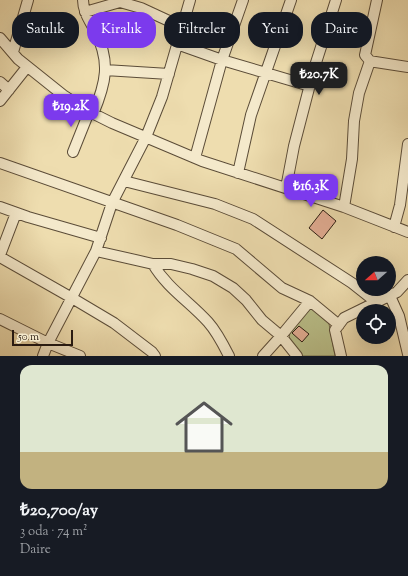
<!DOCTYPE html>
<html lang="tr">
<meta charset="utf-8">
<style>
:root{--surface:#171b24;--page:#20242c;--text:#f1f3f6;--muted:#9ea1a6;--accent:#7c3aed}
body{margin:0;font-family:"Sorts Mill Goudy",serif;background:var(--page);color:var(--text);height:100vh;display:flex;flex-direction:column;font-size:15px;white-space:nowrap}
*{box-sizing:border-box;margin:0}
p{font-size:13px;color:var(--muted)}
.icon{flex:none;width:22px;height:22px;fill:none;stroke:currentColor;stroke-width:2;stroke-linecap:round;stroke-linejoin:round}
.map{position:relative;height:356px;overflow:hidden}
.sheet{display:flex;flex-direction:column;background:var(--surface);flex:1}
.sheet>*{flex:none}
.top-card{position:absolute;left:12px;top:12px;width:384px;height:36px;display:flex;gap:8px}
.needle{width:26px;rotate:249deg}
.fabs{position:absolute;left:356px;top:256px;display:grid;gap:8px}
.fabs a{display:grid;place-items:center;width:40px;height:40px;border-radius:50%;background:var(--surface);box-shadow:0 4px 16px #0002;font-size:20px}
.scale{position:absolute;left:12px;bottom:10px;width:61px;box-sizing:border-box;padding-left:4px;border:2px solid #2a1b11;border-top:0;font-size:11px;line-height:14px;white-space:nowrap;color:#2a1b11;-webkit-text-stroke:3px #f4e9cb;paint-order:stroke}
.price{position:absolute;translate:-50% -34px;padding:0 9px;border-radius:8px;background:var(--accent);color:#fff;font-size:13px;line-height:26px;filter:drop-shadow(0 1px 2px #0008)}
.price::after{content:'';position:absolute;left:50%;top:24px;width:12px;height:9px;margin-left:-6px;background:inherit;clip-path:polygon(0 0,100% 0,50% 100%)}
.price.on{background:#222;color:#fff}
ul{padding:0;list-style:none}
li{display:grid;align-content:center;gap:8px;height:212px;padding:0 20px}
li span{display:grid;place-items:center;height:124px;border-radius:12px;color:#555}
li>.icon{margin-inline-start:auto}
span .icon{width:72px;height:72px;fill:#fffc;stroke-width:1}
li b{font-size:17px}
.tag{padding:0 14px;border-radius:16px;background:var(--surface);box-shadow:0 4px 16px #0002;font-size:14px;line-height:36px}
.tag.on{background:var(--accent);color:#fff}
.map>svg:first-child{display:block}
</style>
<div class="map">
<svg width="408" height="356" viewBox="0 0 408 356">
<rect width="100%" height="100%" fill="#eeddaf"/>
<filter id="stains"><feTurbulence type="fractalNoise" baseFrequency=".005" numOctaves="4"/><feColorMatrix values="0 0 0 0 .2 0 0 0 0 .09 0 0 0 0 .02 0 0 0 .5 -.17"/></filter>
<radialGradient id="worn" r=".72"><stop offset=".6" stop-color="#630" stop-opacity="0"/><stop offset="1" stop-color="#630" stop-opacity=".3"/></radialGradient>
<!-- park -->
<path fill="#bac08a" stroke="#726e4e" d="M308 308H312L329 324 335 356H302L289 339 290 331Z"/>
<!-- building -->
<path fill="#e5af96" stroke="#2a1b11" d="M323 210 336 221 322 239 309 228Z
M299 326 309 334 302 342 292 333Z"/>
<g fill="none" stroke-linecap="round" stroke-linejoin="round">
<defs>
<path id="minor" d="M83 0C83 12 90 21 95 31 111 62 106 83 93 114
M85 12 120 2 141 8 182 27
M0 38 18 59 63 95 86 110 112 123 202 161 344 207 408 232
M177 44 222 60 310 86
M13 52 28 0
M369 61 408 67
M105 70 169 74
M0 82 9 90
M0 101 27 67
M73 152 89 112
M195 158 222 60 243 0
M0 163 177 225 236 249 282 288 310 301 339 325
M238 173 251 115 291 0
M124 181 215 204 253 219 352 283 376 302
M286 188 294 146 314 69 336 0
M0 207 28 217 101 238
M344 207 352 159 354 121 359 93 370 61 365 55 377 0
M394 227 400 205 408 144
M96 251 153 264H171L192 269 213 276 233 288 246 300 262 320 281 336 297 356
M0 255 16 213
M0 257 72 298 114 323 152 352 155 356
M153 264C167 288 190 302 208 322 217 332 223 344 229 356
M390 296 399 316 408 354
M0 319 48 343 80 356
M43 356 48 343 96 251 112 203 146 137 162 97 190 0
M263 356 281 336 310 301
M341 356 335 330 344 318 397 292 408 280"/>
</defs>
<!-- minor casing -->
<use href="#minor" stroke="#5b4c38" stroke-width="12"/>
<!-- minor -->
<use href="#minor" stroke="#f4e9cb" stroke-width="10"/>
</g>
<rect width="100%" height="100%" filter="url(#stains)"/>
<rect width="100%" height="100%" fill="url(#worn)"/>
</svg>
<div class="fabs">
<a><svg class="needle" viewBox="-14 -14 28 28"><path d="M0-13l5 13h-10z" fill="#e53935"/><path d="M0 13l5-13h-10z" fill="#9ea1a6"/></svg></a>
<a><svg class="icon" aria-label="locate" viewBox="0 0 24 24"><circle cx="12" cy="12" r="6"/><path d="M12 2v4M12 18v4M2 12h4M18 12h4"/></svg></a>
</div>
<div class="scale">50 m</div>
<b class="price on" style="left:319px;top:96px">₺20.7K</b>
<b class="price" style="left:71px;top:128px">₺19.2K</b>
<b class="price" style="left:311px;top:208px">₺16.3K</b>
<div class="top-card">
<a class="tag">Satılık</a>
<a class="tag on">Kiralık</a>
<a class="tag">Filtreler</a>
<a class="tag">Yeni</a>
<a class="tag">Daire</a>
</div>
</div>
<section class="sheet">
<ul>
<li><span style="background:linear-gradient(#dfe7d0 70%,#c2b280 0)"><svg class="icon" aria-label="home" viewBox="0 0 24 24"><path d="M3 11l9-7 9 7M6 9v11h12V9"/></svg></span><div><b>₺20,700/ay</b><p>3 oda · 74 m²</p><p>Daire</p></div></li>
</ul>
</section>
